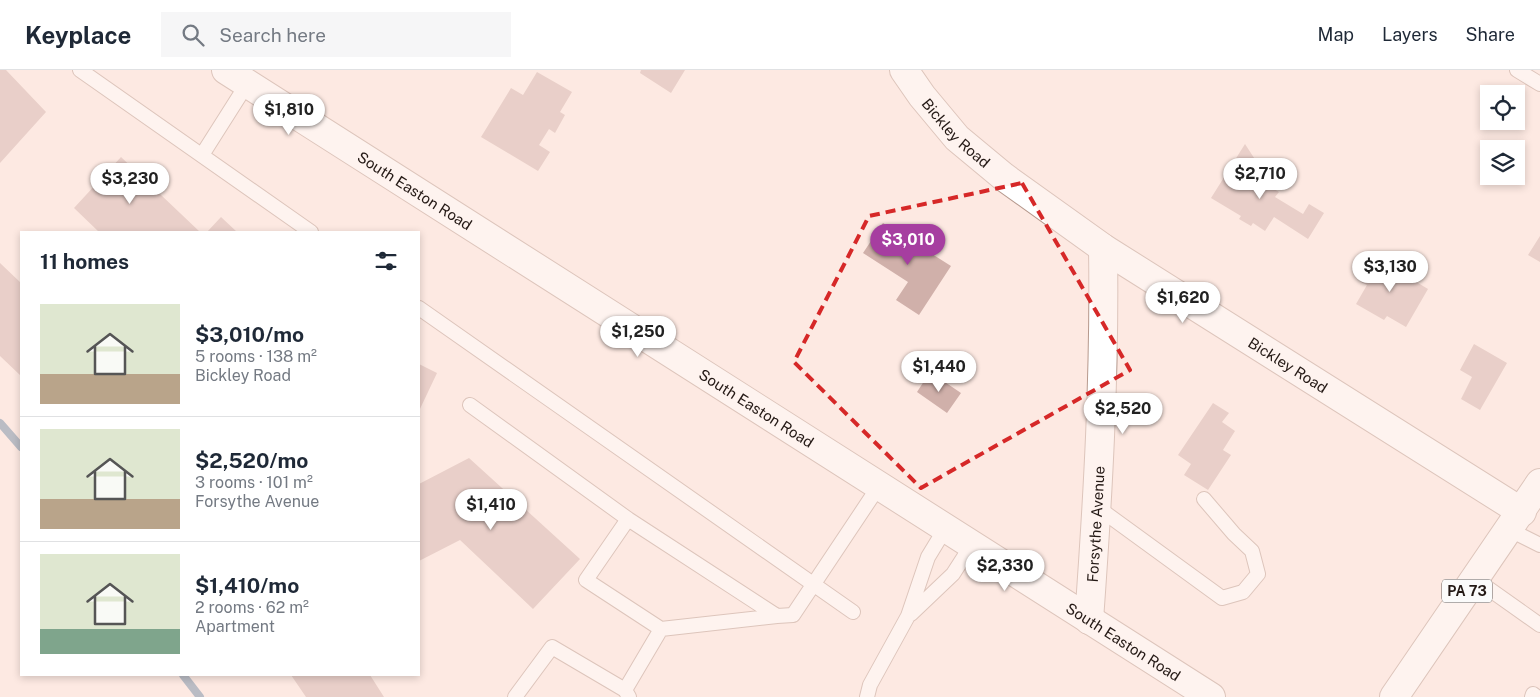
<!DOCTYPE html>
<meta charset="utf-8">
<style>
:root{--surface:#fff;--page:#f6f6f7;--text:#1f2937;--muted:#747a83;--line:#e0e1e3;--accent:#a63ea0}
body{margin:0;font-family:"Public Sans",sans-serif;background:var(--page);color:var(--text);height:100vh;display:flex;flex-direction:column;font-size:19px;white-space:nowrap}
*{box-sizing:border-box;margin:0}
p{font-size:16px;color:var(--muted)}
.icon{flex:none;width:28px;height:28px;fill:none;stroke:currentColor;stroke-width:2;stroke-linecap:round;stroke-linejoin:round}
.map{position:relative;flex:1;overflow:hidden}
.details{position:absolute;left:20px;top:161px;width:400px;height:445px;display:flex;flex-direction:column;background:var(--surface);border-radius:0px;box-shadow:0 2px 8px #0003}
.details>*{flex:none}
.fabs{position:absolute;left:1480px;top:15px;display:grid;gap:10px}
.fabs a{display:grid;place-items:center;width:45px;height:45px;border-radius:0px;background:var(--surface);box-shadow:0 2px 8px #0003;font-size:25px}
.price{position:absolute;translate:-50% -42px;padding:0 11px;border-radius:18px;background:#fff;color:#222;font-size:16px;line-height:32px;filter:drop-shadow(0 1px 2px #0008)}
.price::after{content:'';position:absolute;left:50%;top:30px;width:15px;height:11px;margin-left:-8px;background:inherit;clip-path:polygon(0 0,100% 0,50% 100%)}
.price.current{background:var(--accent);color:#fff}
ul{padding:0;list-style:none}
li{display:flex;align-items:center;gap:15px;height:125px;padding:0 20px}
li+li{border-top:1px solid var(--line)}
li span{display:grid;place-items:center;flex:none;width:140px;height:100px;border-radius:0px;color:#555}
li>.icon{margin-inline-start:auto}
span .icon{width:60px;height:60px;fill:#fffc;stroke-width:1}
li b{font-size:21px}
h2{display:flex;justify-content:space-between;align-items:center;height:60px;padding:0 20px;font-size:21px}
header{display:flex;align-items:center;gap:30px;box-sizing:border-box;height:70px;padding:0 25px;background:var(--surface);border-bottom:1px solid var(--line)}
header strong{font-size:24px}
nav{display:flex;gap:28px;margin-inline-start:auto;font-size:18px}
.search{width:350px;height:45px;background:var(--page);display:flex;align-items:center;gap:12px;box-sizing:border-box;padding:0 18px;border-radius:0px;color:var(--muted);font-size:19px}
.map>svg:first-child{display:block}
</style>
<header>
<strong>Keyplace</strong>
<div class="search"><svg class="icon" aria-label="search" viewBox="0 0 24 24"><circle cx="10" cy="10" r="6"/><path d="M15 15l6 6"/></svg>Search here</div>
<nav><a>Map</a><a>Layers</a><a>Share</a></nav>
</header>
<div class="map">
<svg width="1540" height="627" viewBox="0 0 1540 627">
<rect width="100%" height="100%" fill="#fde9e2"/>
<g fill="none" stroke-linecap="round" stroke-linejoin="round">
<!-- stream -->
<path stroke="#6985a1" stroke-width="8" d="M0 353 21 377
M183 605 200 627"/>
</g>
<!-- building -->
<path fill="#d0b0aa" d="M0 0H6L46 42 0 93Z
M641 0H685L671 23 640 3Z
M537 2 572 22 560 42 565 45 555 63 549 59 539 75 550 82 538 101 481 67 511 18 523 25Z
M1245 74 1258 94 1248 110 1262 119 1265 114 1279 122 1275 127 1303 144 1309 134 1324 143 1308 169 1274 147 1265 161 1253 153 1251 156 1239 149 1241 146 1211 128Z
M121 87 200 162H99L74 138Z
M221 147 237 162H207Z
M883 153 951 196 919 245 896 230 908 212 863 183Z
M1540 166V192L1528 185Z
M1375 187 1428 219 1406 257 1387 246 1384 250 1356 234 1367 215 1361 212Z
M0 193 21 213V306L0 286Z
M1474 274 1507 293 1480 340 1461 329 1472 307 1460 300Z
M419 294 437 303 419 341Z
M930 302 961 323 947 343 917 322Z
M1213 333 1229 343 1222 352 1235 361 1223 380 1231 385 1208 420 1184 405 1191 394 1178 385Z
M469 388 580 489 533 539 460 470 419 491V414Z
M291 605H370L384 627H306Z"/>
<g fill="none" stroke-linecap="round" stroke-linejoin="round">
<defs>
<path id="lane" d="M80 0 311 162
M1517 0 1540 14
M202 85 247 14
M419 238 853 542
M470 335 628 449
M1097 437 1222 528 1243 522 1258 504 1252 481 1234 464 1204 429
M1510 460 1540 475
M1475 509 1540 555
M911 544 953 504 971 476
M777 546 628 449 586 510 661 559 777 546 793 545 879 416
M625 620 661 559
M515 627 552 577 625 620 629 627
M867 627 870 615 908 546 928 487 945 459
M1532 627 1533 624 1537 627"/>
<g id="street">
<path id="s1" d="M904 0 922 26 957 68 1004 107 1103 178 1522 442"/>
<path id="s2" d="M1089 550C1098 426 1105 302 1103 178"/>
</g>
<g id="secondary">
<path id="s3" d="M226 0 1211 627"/>
</g>
<path id="primary" d="M1394 627 1540 413"/>
</defs>
<!-- lane casing -->
<use href="#lane" stroke="#b6998d" stroke-width="16"/>
<!-- street casing -->
<use href="#street" stroke="#b6998d" stroke-width="30"/>
<!-- secondary casing -->
<use href="#secondary" stroke="#b6998d" stroke-width="30"/>
<!-- primary casing -->
<use href="#primary" stroke="#b6998d" stroke-width="30"/>
<!-- lane -->
<use href="#lane" stroke="#fff" stroke-width="14"/>
<!-- street -->
<use href="#street" stroke="#fff" stroke-width="28"/>
<!-- secondary -->
<use href="#secondary" stroke="#fff" stroke-width="28"/>
<!-- primary -->
<use href="#primary" stroke="#fff" stroke-width="28"/>
</g>
<!-- marked area -->
<path d="M0 0H1540V627H0ZM1022 113 1130 300 921 418 794 292 869 146Z" fill="#fde9e2" fill-opacity=".55" fill-rule="evenodd"/>
<path fill="none" stroke="#d62828" stroke-width="4" stroke-dasharray="10 6" stroke-linejoin="round" d="M1022 113 1130 300 921 418 794 292 869 146Z"/>
<g text-anchor="middle" dominant-baseline="central" stroke-width="4" stroke-linejoin="round" paint-order="stroke">
<!-- shield labels -->
<rect fill="#fbfbfb" stroke="#645d5a" stroke-width="1" x="1442" y="509.5" width="50" height="23" rx="4"/>
<g font-size="14" font-weight="bold" fill="#241915">
<text x="1467" y="521">PA 73</text>
</g>
<!-- street labels -->
<g font-size="15" fill="#241915" stroke="#fbfbfb">
<text stroke="none"><textPath href="#s1" startOffset="82">Bickley Road</textPath></text>
<text stroke="none"><textPath href="#s3" startOffset="224">South Easton Road</textPath></text>
<text stroke="none"><textPath href="#s1" startOffset="488">Bickley Road</textPath></text>
<text stroke="none"><textPath href="#s3" startOffset="629">South Easton Road</textPath></text>
<text stroke="none"><textPath href="#s2" startOffset="96">Forsythe Avenue</textPath></text>
<text stroke="none"><textPath href="#s3" startOffset="1064">South Easton Road</textPath></text>
</g>
</g>
</svg>
<div class="fabs">
<a><svg class="icon" aria-label="locate" viewBox="0 0 24 24"><circle cx="12" cy="12" r="6"/><path d="M12 2v4M12 18v4M2 12h4M18 12h4"/></svg></a>
<a><svg class="icon" aria-label="layers" viewBox="0 0 24 24"><path d="M12 4l9 5-9 5-9-5zM3 14l9 5 9-5"/></svg></a>
</div>
<b class="price" style="left:289px;top:66px">$1,810</b>
<b class="price" style="left:1260px;top:130px">$2,710</b>
<b class="price" style="left:130px;top:135px">$3,230</b>
<b class="price current" style="left:908px;top:196px">$3,010</b>
<b class="price" style="left:1390px;top:223px">$3,130</b>
<b class="price" style="left:1183px;top:254px">$1,620</b>
<b class="price" style="left:638px;top:288px">$1,250</b>
<b class="price" style="left:939px;top:323px">$1,440</b>
<b class="price" style="left:1123px;top:365px">$2,520</b>
<b class="price" style="left:491px;top:461px">$1,410</b>
<b class="price" style="left:1005px;top:522px">$2,330</b>
<section class="details">
<h2>11 homes<svg class="icon" aria-label="filters" viewBox="0 0 24 24"><path d="M4 7h16M4 17h16"/><circle cx="9" cy="7" r="2"/><circle cx="15" cy="17" r="2"/></svg></h2>
<ul>
<li><span style="background:linear-gradient(#dfe7d0 70%,#b9a48a 0)"><svg class="icon" aria-label="home" viewBox="0 0 24 24"><path d="M3 11l9-7 9 7M6 9v11h12V9"/></svg></span><div><b>$3,010/mo</b><p>5 rooms · 138 m²</p><p>Bickley Road</p></div></li>
<li><span style="background:linear-gradient(#dfe7d0 70%,#b9a48a 0)"><svg class="icon" aria-label="home" viewBox="0 0 24 24"><path d="M3 11l9-7 9 7M6 9v11h12V9"/></svg></span><div><b>$2,520/mo</b><p>3 rooms · 101 m²</p><p>Forsythe Avenue</p></div></li>
<li><span style="background:linear-gradient(#dfe7d0 75%,#7fa58c 0)"><svg class="icon" aria-label="home" viewBox="0 0 24 24"><path d="M3 11l9-7 9 7M6 9v11h12V9"/></svg></span><div><b>$1,410/mo</b><p>2 rooms · 62 m²</p><p>Apartment</p></div></li>
</ul>
</section>
</div>
